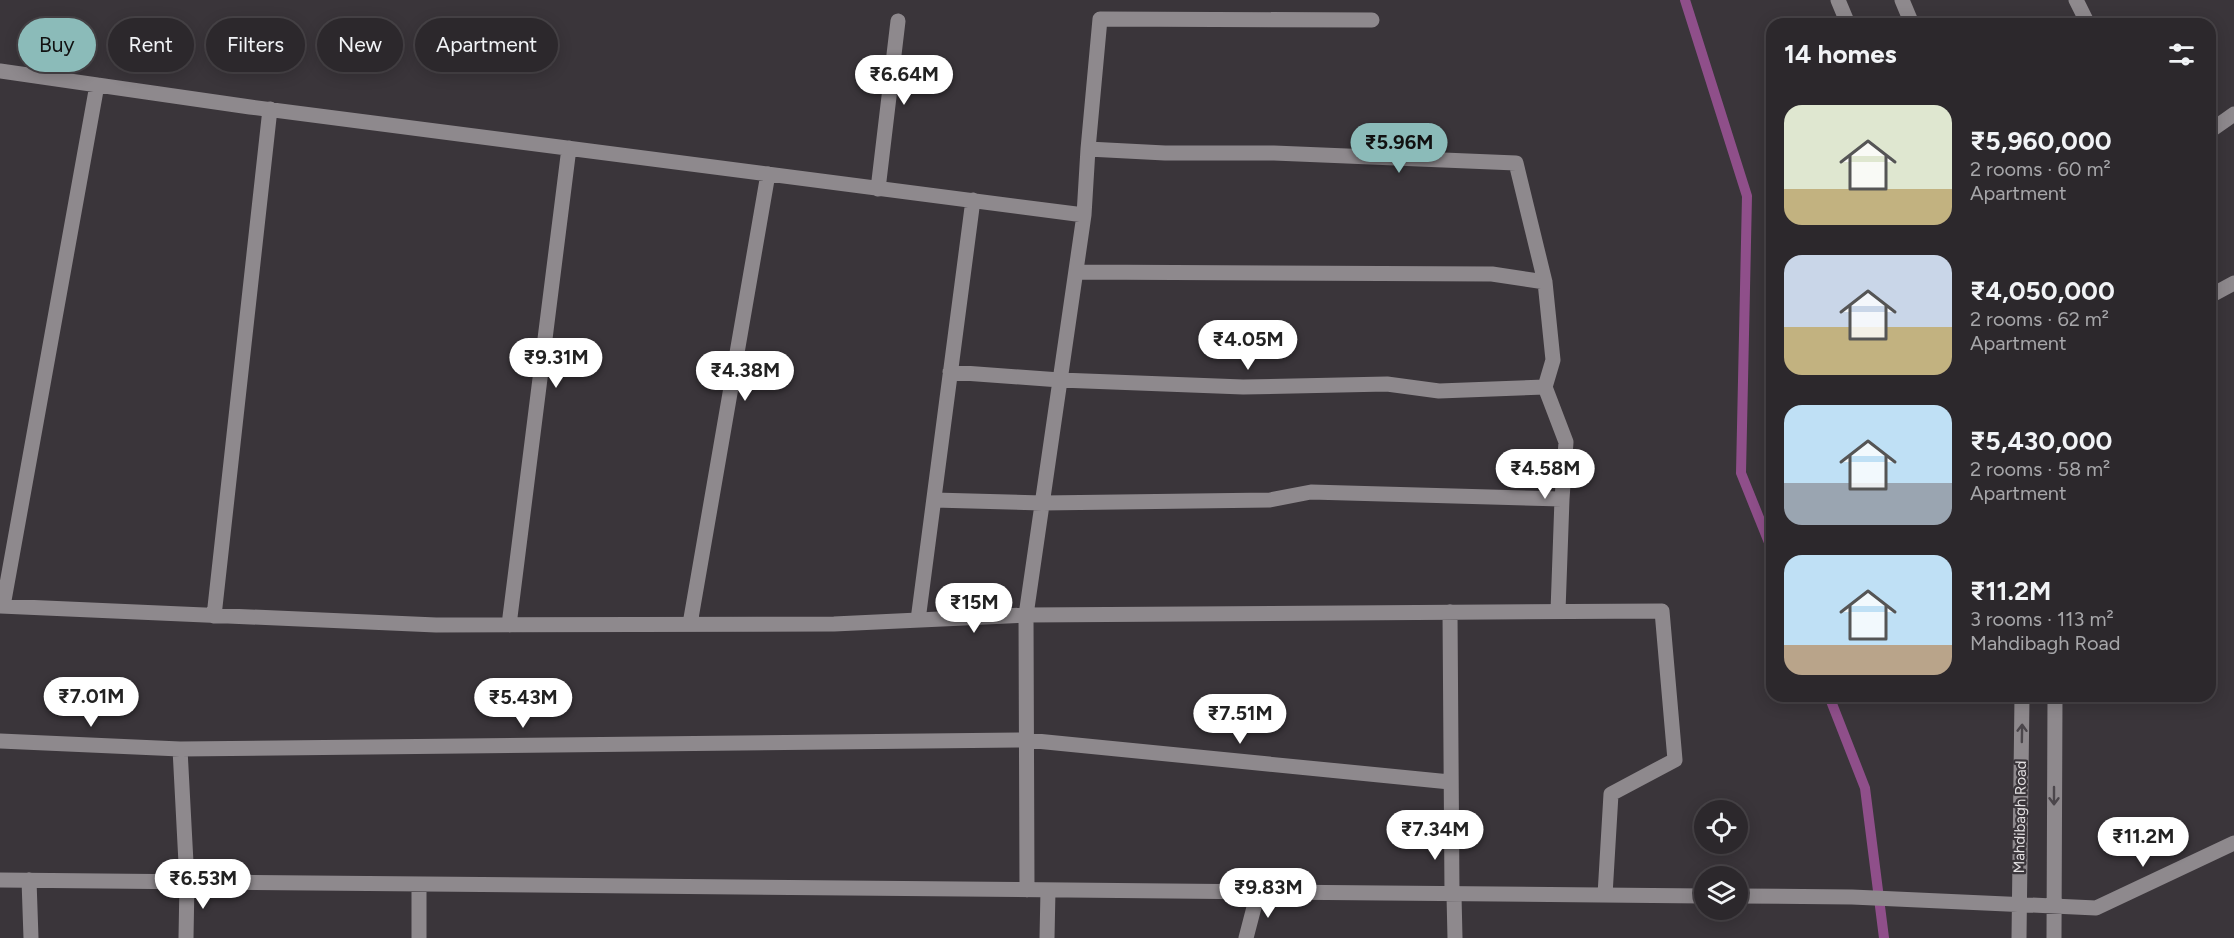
<!DOCTYPE html>
<meta charset="utf-8">
<style>
:root{--surface:#2c282c;--page:#343034;--text:#f1f3f6;--muted:#a6a6a9;--line:#484448;--accent:#8bbbb9}
body{margin:0;font-family:Figtree,sans-serif;background:var(--page);color:var(--text);height:100vh;display:flex;flex-direction:column;font-size:22px;white-space:nowrap}
*{box-sizing:border-box;margin:0}
p{font-size:20px;color:var(--muted)}
.icon{flex:none;width:33px;height:33px;fill:none;stroke:currentColor;stroke-width:2;stroke-linecap:round;stroke-linejoin:round}
.map{position:relative;flex:1;overflow:hidden}
.side{position:absolute;left:1766px;top:18px;width:450px;height:684px;display:flex;flex-direction:column;background:var(--surface);border-radius:18px;box-shadow:0 3px 15px #0003,0 0 0 2px var(--line)}
.side>*{flex:none}
.guide{position:absolute;left:18px;top:18px;width:570px;height:54px;display:flex;gap:12px}
.fabs{position:absolute;left:1694px;top:800px;display:grid;gap:12px}
.fabs a{display:grid;place-items:center;width:54px;height:54px;border-radius:50%;background:var(--surface);box-shadow:0 3px 15px #0003,0 0 0 2px var(--line);font-size:30px}
.price{position:absolute;translate:-50% -51px;padding:0 14px;border-radius:21px;background:#fff;color:#222;font-size:20px;line-height:39px;filter:drop-shadow(0 2px 3px #0008)}
.price::after{content:'';position:absolute;left:50%;top:36px;width:18px;height:14px;margin-left:-9px;background:inherit;clip-path:polygon(0 0,100% 0,50% 100%)}
.price.on{background:var(--accent);color:#111}
ul{padding:0;list-style:none}
li{display:flex;align-items:center;gap:18px;height:150px;padding:0 18px}
li span{display:grid;place-items:center;flex:none;width:168px;height:120px;border-radius:18px;color:#555}
li>.icon{margin-inline-start:auto}
span .icon{width:72px;height:72px;fill:#fffc;stroke-width:1}
li b{font-size:26px}
h2{display:flex;justify-content:space-between;align-items:center;height:72px;padding:0 18px;font-size:26px}
.chip{padding:0 21px;border-radius:27px;background:var(--surface);box-shadow:0 3px 15px #0003,0 0 0 2px var(--line);font-size:21px;line-height:54px}
.chip.on{background:var(--accent);color:#111}
.map>svg:first-child{display:block}
</style>
<div class="map">
<svg width="2234" height="938" viewBox="0 0 2234 938">
<rect width="100%" height="100%" fill="#3a353a"/>
<g fill="none" stroke-linecap="round" stroke-linejoin="round">
<!-- stream -->
<path stroke="#8f4f8a" stroke-width="10" d="M1685 0 1747 196 1741 473 1772 550
M1829 696 1865 788 1884 938"/>
<!-- minor -->
<path stroke="#8e898d" stroke-width="15" d="M1838 0 1848 24
M1902 0 1912 24
M2076 0 2088 24
M0 71 250 107 1084 215
M2210 131 2234 114
M1088 149 1165 153H1274L1516 163 1545 282 1553 360 1545 387 1566 442 1562 499 1558 611
M878 189 898 21
M1076 272 1492 274 1545 282
M2210 296 2234 283
M950 372 1060 380 1243 387 1387 384 1439 391 1545 387
M934 500 1042 503 1270 500 1311 492 1562 499
M0 606 436 625 834 624 1026 615 1662 611 1675 760 1611 794 1605 895
M3 606 97 85
M1450 612 1452 893 1454 895 1455 938
M214 616 270 109
M918 620 973 200
M690 624 768 174
M509 625 569 148
M0 741 180 749
M0 880 1704 896
M29 880 31 938
M419 884V938
M1027 890 1026 615 1084 215 1088 149 1100 19 1372 20
M1737 896 1852 897 2096 908 2234 843
M186 938 187 882 180 749 1026 740 1450 782
M1047 938 1048 890
M1246 938 1258 892
M2019 938 2022 696
M2054 938 2055 696"/>
</g>
<!-- one-way arrows -->
<defs><path id="oneway-shaft" d="M-6 0H5M1.5-3L5.5 0L1.5 3" fill="none" stroke-width="1.6" stroke-linecap="round" stroke-linejoin="round" transform="scale(1.5)"/></defs>
<g stroke="#4b464b">
<use href="#oneway-shaft" transform="translate(2022 733) rotate(-89)"/>
<use href="#oneway-shaft" transform="translate(2054 796) rotate(90)"/>
</g>
<g text-anchor="middle" dominant-baseline="central" stroke-width="4.5" stroke-linejoin="round" paint-order="stroke">
<!-- street labels -->
<g font-size="15" fill="#e4e1e3" stroke="#3a353a">
<text transform="translate(2020 817) rotate(-89)">Mahdibagh Road</text>
</g>
</g>
</svg>
<div class="fabs">
<a><svg class="icon" aria-label="locate" viewBox="0 0 24 24"><circle cx="12" cy="12" r="6"/><path d="M12 2v4M12 18v4M2 12h4M18 12h4"/></svg></a>
<a><svg class="icon" aria-label="layers" viewBox="0 0 24 24"><path d="M12 4l9 5-9 5-9-5zM3 14l9 5 9-5"/></svg></a>
</div>
<b class="price" style="left:904px;top:106px">₹6.64M</b>
<b class="price on" style="left:1399px;top:174px">₹5.96M</b>
<b class="price" style="left:1248px;top:371px">₹4.05M</b>
<b class="price" style="left:556px;top:389px">₹9.31M</b>
<b class="price" style="left:745px;top:402px">₹4.38M</b>
<b class="price" style="left:1545px;top:500px">₹4.58M</b>
<b class="price" style="left:974px;top:634px">₹15M</b>
<b class="price" style="left:91px;top:728px">₹7.01M</b>
<b class="price" style="left:523px;top:729px">₹5.43M</b>
<b class="price" style="left:1240px;top:745px">₹7.51M</b>
<b class="price" style="left:1435px;top:861px">₹7.34M</b>
<b class="price" style="left:2143px;top:868px">₹11.2M</b>
<b class="price" style="left:203px;top:910px">₹6.53M</b>
<b class="price" style="left:1268px;top:919px">₹9.83M</b>
<div class="guide">
<a class="chip on">Buy</a>
<a class="chip">Rent</a>
<a class="chip">Filters</a>
<a class="chip">New</a>
<a class="chip">Apartment</a>
</div>
<section class="side">
<h2>14 homes<svg class="icon" aria-label="filters" viewBox="0 0 24 24"><path d="M4 7h16M4 17h16"/><circle cx="9" cy="7" r="2"/><circle cx="15" cy="17" r="2"/></svg></h2>
<ul>
<li><span style="background:linear-gradient(#dfe7d0 70%,#c2b280 0)"><svg class="icon" aria-label="home" viewBox="0 0 24 24"><path d="M3 11l9-7 9 7M6 9v11h12V9"/></svg></span><div><b>₹5,960,000</b><p>2 rooms · 60 m²</p><p>Apartment</p></div></li>
<li><span style="background:linear-gradient(#c9d6e8 60%,#c2b280 0)"><svg class="icon" aria-label="home" viewBox="0 0 24 24"><path d="M3 11l9-7 9 7M6 9v11h12V9"/></svg></span><div><b>₹4,050,000</b><p>2 rooms · 62 m²</p><p>Apartment</p></div></li>
<li><span style="background:linear-gradient(#bfe0f5 65%,#9aa5b1 0)"><svg class="icon" aria-label="home" viewBox="0 0 24 24"><path d="M3 11l9-7 9 7M6 9v11h12V9"/></svg></span><div><b>₹5,430,000</b><p>2 rooms · 58 m²</p><p>Apartment</p></div></li>
<li><span style="background:linear-gradient(#bfe0f5 75%,#b9a48a 0)"><svg class="icon" aria-label="home" viewBox="0 0 24 24"><path d="M3 11l9-7 9 7M6 9v11h12V9"/></svg></span><div><b>₹11.2M</b><p>3 rooms · 113 m²</p><p>Mahdibagh Road</p></div></li>
</ul>
</section>
</div>
